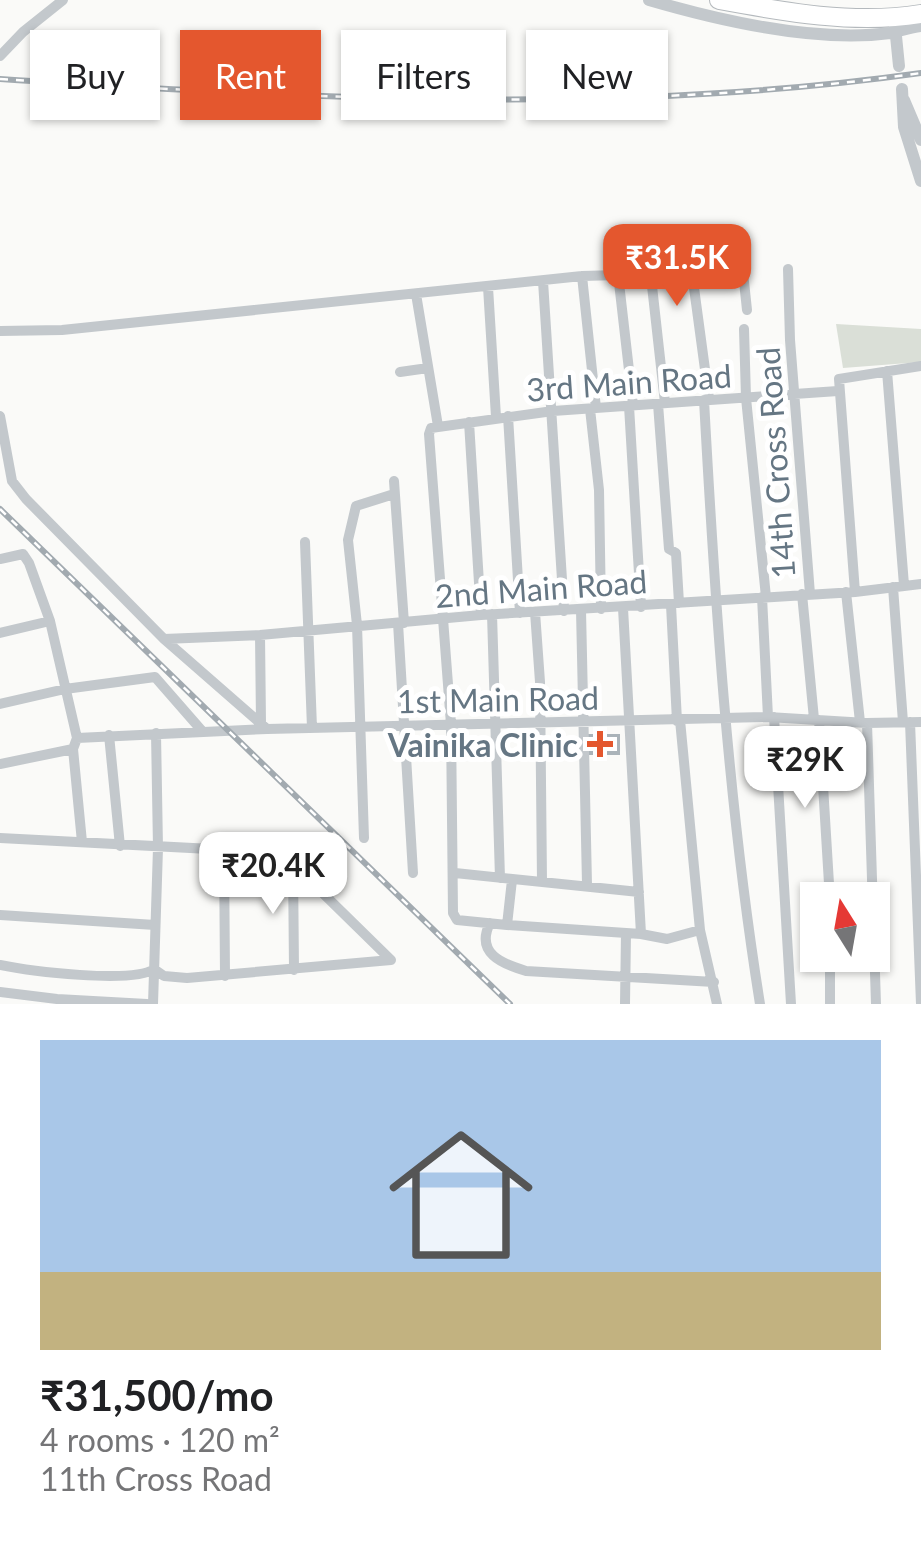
<!DOCTYPE html>
<meta charset="utf-8">
<style>
:root{--surface:#fff;--page:#f2f2f2;--text:#202124;--muted:#757577;--accent:#e4572e}
body{margin:0;font-family:Lato,sans-serif;background:var(--page);color:var(--text);height:100vh;display:flex;flex-direction:column;font-size:38px;white-space:nowrap}
*{box-sizing:border-box;margin:0}
p{font-size:32px;color:var(--muted)}
.icon{flex:none;width:55px;height:55px;fill:none;stroke:currentColor;stroke-width:2;stroke-linecap:round;stroke-linejoin:round}
.map{position:relative;height:1004px;overflow:hidden}
.details{display:flex;flex-direction:column;background:var(--surface);flex:1}
.details>*{flex:none}
.hud{position:absolute;left:30px;top:30px;width:862px;height:90px;display:flex;gap:20px}
.needle{width:65px;rotate:349deg}
.buttons{position:absolute;left:800px;top:882px;display:grid;gap:20px}
.buttons a{display:grid;place-items:center;width:90px;height:90px;border-radius:0px;background:var(--surface);box-shadow:0 2px 8px #0004;font-size:50px}
.price{position:absolute;translate:-50% -85px;padding:0 22px;border-radius:20px;background:#fff;color:#222;font-size:32px;line-height:65px;filter:drop-shadow(0 2px 5px #0008)}
.price::after{content:'';position:absolute;left:50%;top:60px;width:30px;height:22px;margin-left:-15px;background:inherit;clip-path:polygon(0 0,100% 0,50% 100%)}
.price.selected{background:var(--accent);color:#fff}
ul{padding:0;list-style:none}
li{display:grid;align-content:center;gap:20px;height:530px;padding:0 40px}
li span{display:grid;place-items:center;height:310px;border-radius:0px;color:#555}
li>.icon{margin-inline-start:auto}
span .icon{width:180px;height:180px;fill:#fffc;stroke-width:1}
li b{font-size:42px}
.chip{padding:0 35px;border-radius:0px;background:var(--surface);box-shadow:0 2px 8px #0004;font-size:35px;line-height:90px}
.chip.selected{background:var(--accent);color:#fff}
.map>svg:first-child{display:block}
</style>
<div class="map">
<svg width="921" height="1004" viewBox="0 0 921 1004">
<rect width="100%" height="100%" fill="#fafaf8"/>
<!-- green -->
<path fill="#dadfd7" d="M836 324 921 329V362L843 368Z"/>
<!-- building -->
<path fill="#aab3b9" d="M586 734H620V755H586Z"/>
<g fill="none" stroke-linecap="round" stroke-linejoin="round">
<defs>
<path id="trunk" d="M719 0C784 12 855 25 921 14"/>
</defs>
<!-- trunk casing -->
<use href="#trunk" stroke="#b4b9bd" stroke-width="20"/>
<!-- minor -->
<path stroke="#c3c8cc" stroke-width="10" d="M0 56 23 32 63 0
M788 269 790 340 810 594
M692 273 709 399
M618 274 633 405
M656 275 652 286 665 403
M582 276 596 408
M543 281 564 611
M488 287 496 417
M416 294 438 426
M744 329 746 398 766 597
M0 331 62 330 582 276 692 273 732 266 743 272 747 310
M887 371 904 585
M400 372 428 368
M704 400C715 602 728 804 760 1004
M658 404 669 549 676 553 679 603
M629 406 641 607
M590 409 599 490 601 609
M0 416 12 481 26 499 164 639 267 729
M508 416 520 613
M469 422 481 615
M394 481 404 623
M305 542 312 728
M0 559 23 554 29 563 50 621 77 738 73 749 82 842
M893 587 903 722
M846 592 860 722
M855 592 839 379 921 366
M802 594 814 719
M762 597 768 717
M671 605 677 721
M623 608 641 934
M581 610 587 884
M535 612 540 682 542 881
M492 614 500 878
M398 623 413 873
M0 633 50 621
M260 635 261 723
M164 639 260 635 481 615 855 592 921 584
M0 704 65 689 155 677 203 732
M774 717 791 1004
M680 720 700 930 717 1004
M819 720 830 900
M910 722 921 1004
M867 723 876 1004
M109 735 120 846
M77 738 267 729 768 717 867 723 921 722
M0 764 73 749
M0 838 268 852 293 864 391 960
M364 838 357 625 348 540 356 506 394 494
M224 851 225 976
M293 864 294 970
M455 873 639 892
M512 880 507 925 457 920 453 913 451 724 429 434 431 428 553 411 838 391
M0 915 155 925
M490 923C475 953 502 964 526 971L714 982
M507 925 641 934 667 939 700 930
M0 965C28 971 133 984 154 969L164 976 187 978 391 960
M0 992 57 999 147 1004
M153 1004 158 848 156 733
M625 1004 626 933
M830 1004V955"/>
<!-- tertiary -->
<path stroke="#c3c8cc" stroke-width="12" d="M649 0C721 21 816 43 890 33 901 31 910 27 921 26
M895 26 899 66
M902 89 904 127 921 181
M904 100 921 140"/>
<!-- trunk -->
<use href="#trunk" stroke="#fff" stroke-width="18"/>
<defs>
<path id="rail" d="M0 79C306 98 616 116 921 73
M0 509 510 1004"/>
</defs>
<!-- rail casing -->
<use href="#rail" stroke="#a2aab0" stroke-width="6"/>
<!-- rail -->
<use href="#rail" stroke="#fff" stroke-width="2.5" stroke-dasharray="8" stroke-linecap="butt"/>
</g>
<!-- markers -->
<path fill="#e4572e" stroke="#fff" stroke-width="4" d="M595 729h10v10h10v10h-10v10h-10v-10h-10v-10h10z"/>
<g text-anchor="middle" dominant-baseline="central" stroke-width="10" stroke-linejoin="round" paint-order="stroke">
<!-- street labels -->
<g font-size="32" fill="#657683" stroke="#fff">
<text transform="translate(629 382) rotate(-4)">3rd Main Road</text>
<text transform="translate(775 463) rotate(-94)">14th Cross Road</text>
<text transform="translate(541 588) rotate(-4)">2nd Main Road</text>
<text transform="translate(498 699) rotate(-1)">1st Main Road</text>
</g>
<!-- poi labels -->
<g font-size="32" font-weight="bold" fill="#657683" stroke="#fff" text-anchor="end">
<text x="578" y="744">Vainika Clinic</text>
</g>
</g>
</svg>
<div class="buttons">
<a><svg class="needle" viewBox="-14 -14 28 28"><path d="M0-13l5 13h-10z" fill="#e53935"/><path d="M0 13l5-13h-10z" fill="#757577"/></svg></a>
</div>
<b class="price selected" style="left:677px;top:309px">₹31.5K</b>
<b class="price" style="left:805px;top:811px">₹29K</b>
<b class="price" style="left:273px;top:917px">₹20.4K</b>
<div class="hud">
<a class="chip">Buy</a>
<a class="chip selected">Rent</a>
<a class="chip">Filters</a>
<a class="chip">New</a>
</div>
</div>
<section class="details">
<ul>
<li><span style="background:linear-gradient(#a9c7e8 75%,#c2b280 0)"><svg class="icon" aria-label="home" viewBox="0 0 24 24"><path d="M3 11l9-7 9 7M6 9v11h12V9"/></svg></span><div><b>₹31,500/mo</b><p>4 rooms · 120 m²</p><p>11th Cross Road</p></div></li>
</ul>
</section>
